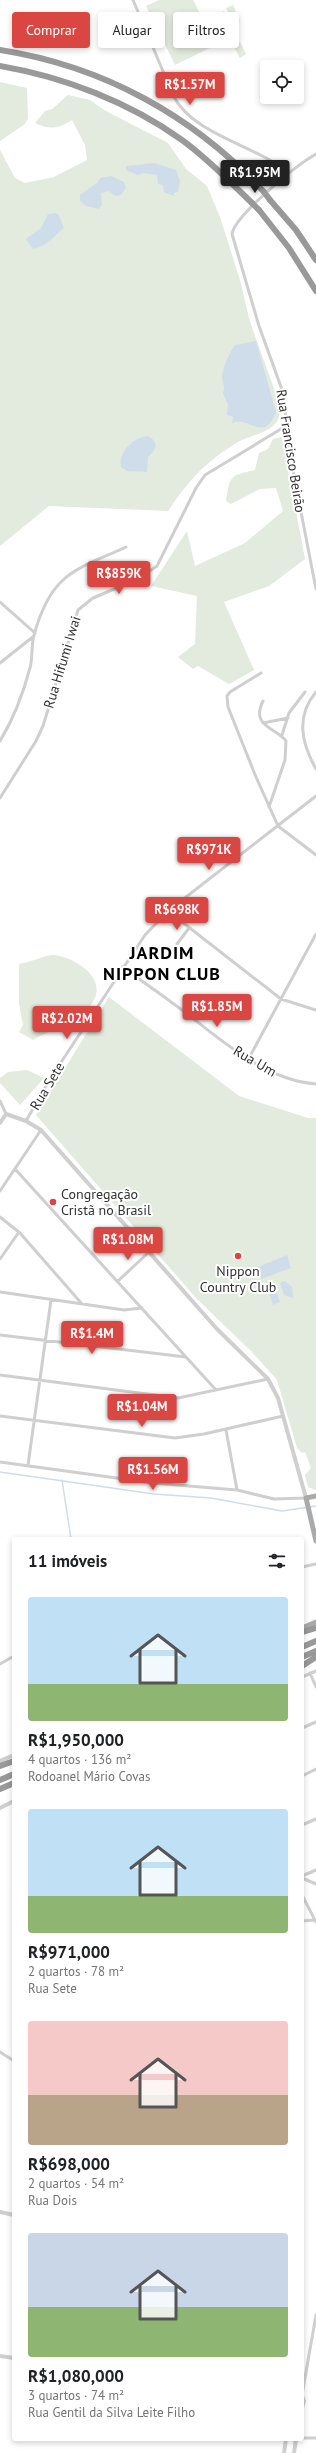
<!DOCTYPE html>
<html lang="pt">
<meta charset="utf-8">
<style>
:root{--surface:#fff;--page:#f2f2f2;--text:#202124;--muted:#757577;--accent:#da4742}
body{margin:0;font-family:"PT Sans",sans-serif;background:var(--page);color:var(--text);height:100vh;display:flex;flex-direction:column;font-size:15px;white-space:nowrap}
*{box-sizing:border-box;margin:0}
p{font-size:13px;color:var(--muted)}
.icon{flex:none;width:22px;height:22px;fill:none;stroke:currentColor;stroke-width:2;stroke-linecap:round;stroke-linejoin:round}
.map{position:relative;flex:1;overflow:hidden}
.details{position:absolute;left:12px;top:1537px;width:292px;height:904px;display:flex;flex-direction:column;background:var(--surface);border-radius:4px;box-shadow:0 2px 6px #0003}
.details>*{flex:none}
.top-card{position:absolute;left:12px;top:12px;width:292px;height:36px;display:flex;gap:8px}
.tools{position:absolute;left:260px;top:60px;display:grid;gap:8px}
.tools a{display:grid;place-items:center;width:44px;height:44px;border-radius:4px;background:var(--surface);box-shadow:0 2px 6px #0003;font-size:20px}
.price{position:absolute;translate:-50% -34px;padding:0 9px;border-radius:4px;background:var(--accent);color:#fff;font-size:13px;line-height:26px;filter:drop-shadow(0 1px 2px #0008)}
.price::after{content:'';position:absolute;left:50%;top:24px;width:12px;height:9px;margin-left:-6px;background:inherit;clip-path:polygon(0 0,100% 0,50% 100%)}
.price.on{background:#222;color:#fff}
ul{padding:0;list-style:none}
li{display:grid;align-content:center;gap:8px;height:212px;padding:0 16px}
li span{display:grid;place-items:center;height:124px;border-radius:4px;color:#555}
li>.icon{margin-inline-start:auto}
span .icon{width:72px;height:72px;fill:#fffc;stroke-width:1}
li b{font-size:17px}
h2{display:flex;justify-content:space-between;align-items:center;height:48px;padding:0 16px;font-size:17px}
.chip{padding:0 14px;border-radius:4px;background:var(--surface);box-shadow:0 2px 6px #0003;font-size:14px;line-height:36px}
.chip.on{background:var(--accent);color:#fff}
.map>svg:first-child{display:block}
</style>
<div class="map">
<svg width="316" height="2453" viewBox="0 0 316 2453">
<rect width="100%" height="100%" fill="#fff"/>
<!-- green -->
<path fill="#e3eade" d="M159 0H193L216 45 175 65 146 6Z
M233 5 240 21 233 24 226 8Z
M224 11 231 25 224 28 217 14Z
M240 42 246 54 240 58 233 45Z
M0 82 27 88 28 118 25 124 0 141Z
M68 95 90 100 104 110 168 143 186 169 207 186 220 217 240 280 250 322 280 405C280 412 280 420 274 425 265 434 248 436 238 442 204 463 190 479 168 511L49 506 0 546V150L15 178 25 183 54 177 87 160 85 145 72 120C58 129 50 130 35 123L45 111 52 109Z
M282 437 305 559 269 586 224 602 254 670 229 684 198 666 193 669 178 657 195 644 197 596 151 586 187 531 195 566 245 543 283 511 276 488 260 489 231 504 226 501C230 475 230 476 255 470L259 453 268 449 273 439Z
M54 955C78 958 113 982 88 1008 78 1019 47 1032 33 1040L19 1032 23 1025 19 1003V964C32 962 41 956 54 955Z
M109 997 239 1096 308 1118H316V1490L308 1487 305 1475 311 1468 305 1452 302 1453 297 1448 277 1380 253 1353 197 1299 36 1115Z
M27 1070 44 1078 20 1105 0 1083V1078L8 1072Z"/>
<!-- water -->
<path fill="#cfddeb" d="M154 163 176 170 180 181 178 192 174 193V196L164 192 163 185 158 184 157 175 143 173 138 175 126 170V166Z
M111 176 124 182 126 188 121 195 115 196 109 191 101 193 102 205 99 209 86 206 80 201V195L98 182 100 178Z
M56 213 59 215 64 228C54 236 46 247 33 249L26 239 41 228 48 214Z
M256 341 276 412C263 444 251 416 232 423L233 417 227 415 228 405 223 393C226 386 222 383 222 377 223 366 229 354 235 345Z
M147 436C160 441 156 451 148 457L147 472 127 471 121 467C118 452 133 438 147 436Z
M287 1255 291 1268 261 1279 258 1267Z
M285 1281 292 1287 293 1298 284 1295 280 1283Z
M275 1288 280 1302 273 1305 268 1290Z"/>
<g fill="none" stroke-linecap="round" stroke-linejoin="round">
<!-- stream -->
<path stroke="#cfddeb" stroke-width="1.5" d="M0 1472 154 1494 211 1498 282 1511 316 1506
M62 1480 71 1539"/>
<!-- minor -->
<path stroke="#cfcfcf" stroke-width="3" d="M133 0 173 95C192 135 258 146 289 173
M316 154C298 164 235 215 232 234L259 326 285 398 286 435 316 589
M0 602 35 633
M0 663 34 636
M261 673 230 692 227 696 228 707 256 777 278 826 316 855
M316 692C295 717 302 744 316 769
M263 701C250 727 277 728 286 741L285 760 269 807
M263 723 288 718
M282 735 289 713 305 692
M0 741C14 718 23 694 30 668 33 657 31 645 34 635 39 617 48 594 62 581 78 565 106 557 126 547
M0 798 36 741 43 726 78 610 93 598 138 579 157 566 196 488 205 475 286 426
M168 911 281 999 316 1010
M177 944 189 928
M122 967C142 981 162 995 182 1010 222 1040 264 1080 316 1084
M249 1058 316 934
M0 1101 6 1114
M26 1121 50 1079 145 935 168 911 316 796
M15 1169 216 1390
M0 1191 41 1130
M0 1217 20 1233 82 1304
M0 1259 19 1232
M118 1281 149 1252
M0 1292 124 1310 142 1308
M0 1335 186 1357
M0 1375 178 1398 268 1379
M0 1416 175 1438 204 1434 283 1416
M226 1430 237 1490
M0 1462 153 1483 237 1490 274 1499 306 1498
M28 1465 51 1300
M302 1567 316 1564
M0 1664 14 1656
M310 1673 316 1687
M302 1677 316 1671
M302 1728 316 1722
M302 1776 316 1769
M302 1825 316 1819
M302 1876 316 1870
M302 1878 316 1884
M302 1895 316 1922
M302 1921 314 1920
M0 2052 14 2061
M302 2395 316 2315
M302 2438H316"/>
<!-- tertiary -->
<path stroke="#cfcfcf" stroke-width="4" d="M0 1123 6 1114 26 1121 41 1130 217 1329 268 1379 278 1398 306 1498
M0 1761 14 1755
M0 1808 14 1801
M0 2212 14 2215
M0 2356 14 2358
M302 2396 304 2401 302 2408
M284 2453 286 2439
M294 2453 296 2439"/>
<!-- primary -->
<path stroke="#aaa" stroke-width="5" d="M316 1496 306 1498 316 1541
M302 1628 316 1622"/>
<!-- motorway -->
<path stroke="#999" stroke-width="6" d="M0 50C103 66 194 116 264 192
M0 66C64 77 129 102 182 140 207 158 229 181 252 203
M270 200 296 230 316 260
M259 210 289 248 316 291
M302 1632 316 1628
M302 1647 316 1641
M302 1657 316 1651
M302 1666 316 1657
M0 1766 14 1761
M0 1780 14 1774
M0 1789 14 1783"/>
<!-- motorway-bridge -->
<path stroke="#999" stroke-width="6" d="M264 192 270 200
M252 203 259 210"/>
</g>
<!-- markers -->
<g fill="#da4742" stroke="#fff" stroke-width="1.5">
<circle cx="53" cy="1202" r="4"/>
<circle cx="238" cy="1256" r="4"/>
</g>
<g text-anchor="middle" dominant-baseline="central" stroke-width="4" stroke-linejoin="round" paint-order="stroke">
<!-- street labels -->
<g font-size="14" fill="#323232" stroke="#fff">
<text transform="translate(291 451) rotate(81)">Rua Francisco Beirão</text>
<text transform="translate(62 662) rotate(-73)">Rua Hifumi Iwai</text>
<text transform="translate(255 1061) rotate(30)">Rua Um</text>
<text transform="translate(47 1086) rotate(-59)">Rua Sete</text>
</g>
<!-- poi labels -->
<g font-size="14" fill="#323232" stroke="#fff" text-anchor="start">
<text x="61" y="1194">Congregação<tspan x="61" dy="16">Cristã no Brasil</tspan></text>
<text x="238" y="1271" text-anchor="middle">Nippon<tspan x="238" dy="16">Country Club</tspan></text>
</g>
<!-- district labels -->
<g font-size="18" font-weight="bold" letter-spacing="1" fill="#000" stroke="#fff">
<text x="162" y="952">JARDIM<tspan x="162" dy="21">NIPPON CLUB</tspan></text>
</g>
</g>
</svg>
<div class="tools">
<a><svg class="icon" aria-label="locate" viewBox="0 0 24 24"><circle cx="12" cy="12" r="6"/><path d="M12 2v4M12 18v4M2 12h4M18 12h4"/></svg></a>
</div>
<b class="price" style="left:190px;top:106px">R$1.57M</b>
<b class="price on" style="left:255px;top:194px">R$1.95M</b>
<b class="price" style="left:119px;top:595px">R$859K</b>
<b class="price" style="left:209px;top:871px">R$971K</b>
<b class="price" style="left:177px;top:931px">R$698K</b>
<b class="price" style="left:217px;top:1028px">R$1.85M</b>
<b class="price" style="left:67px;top:1040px">R$2.02M</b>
<b class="price" style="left:128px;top:1261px">R$1.08M</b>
<b class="price" style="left:92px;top:1355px">R$1.4M</b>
<b class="price" style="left:142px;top:1428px">R$1.04M</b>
<b class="price" style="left:153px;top:1491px">R$1.56M</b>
<div class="top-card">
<a class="chip on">Comprar</a>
<a class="chip">Alugar</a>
<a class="chip">Filtros</a>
</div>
<section class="details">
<h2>11 imóveis<svg class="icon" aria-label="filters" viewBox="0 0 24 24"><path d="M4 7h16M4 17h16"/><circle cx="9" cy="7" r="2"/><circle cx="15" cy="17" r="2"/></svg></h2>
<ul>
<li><span style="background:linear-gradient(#bfe0f5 70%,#8fb573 0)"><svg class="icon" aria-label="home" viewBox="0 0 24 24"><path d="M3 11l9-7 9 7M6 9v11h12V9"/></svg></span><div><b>R$1,950,000</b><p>4 quartos · 136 m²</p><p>Rodoanel Mário Covas</p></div></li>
<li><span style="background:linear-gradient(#bfe0f5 70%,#8fb573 0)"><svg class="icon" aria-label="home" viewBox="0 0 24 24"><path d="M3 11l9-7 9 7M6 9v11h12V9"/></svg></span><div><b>R$971,000</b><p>2 quartos · 78 m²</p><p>Rua Sete</p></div></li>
<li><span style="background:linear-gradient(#f6c9c9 60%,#b9a48a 0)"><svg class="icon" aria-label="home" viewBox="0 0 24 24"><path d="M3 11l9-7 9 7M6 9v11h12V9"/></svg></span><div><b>R$698,000</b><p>2 quartos · 54 m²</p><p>Rua Dois</p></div></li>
<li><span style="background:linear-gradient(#c9d6e8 60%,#8fb573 0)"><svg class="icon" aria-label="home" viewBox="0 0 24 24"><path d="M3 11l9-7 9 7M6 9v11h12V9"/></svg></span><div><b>R$1,080,000</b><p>3 quartos · 74 m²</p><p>Rua Gentil da Silva Leite Filho</p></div></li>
</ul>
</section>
</div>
